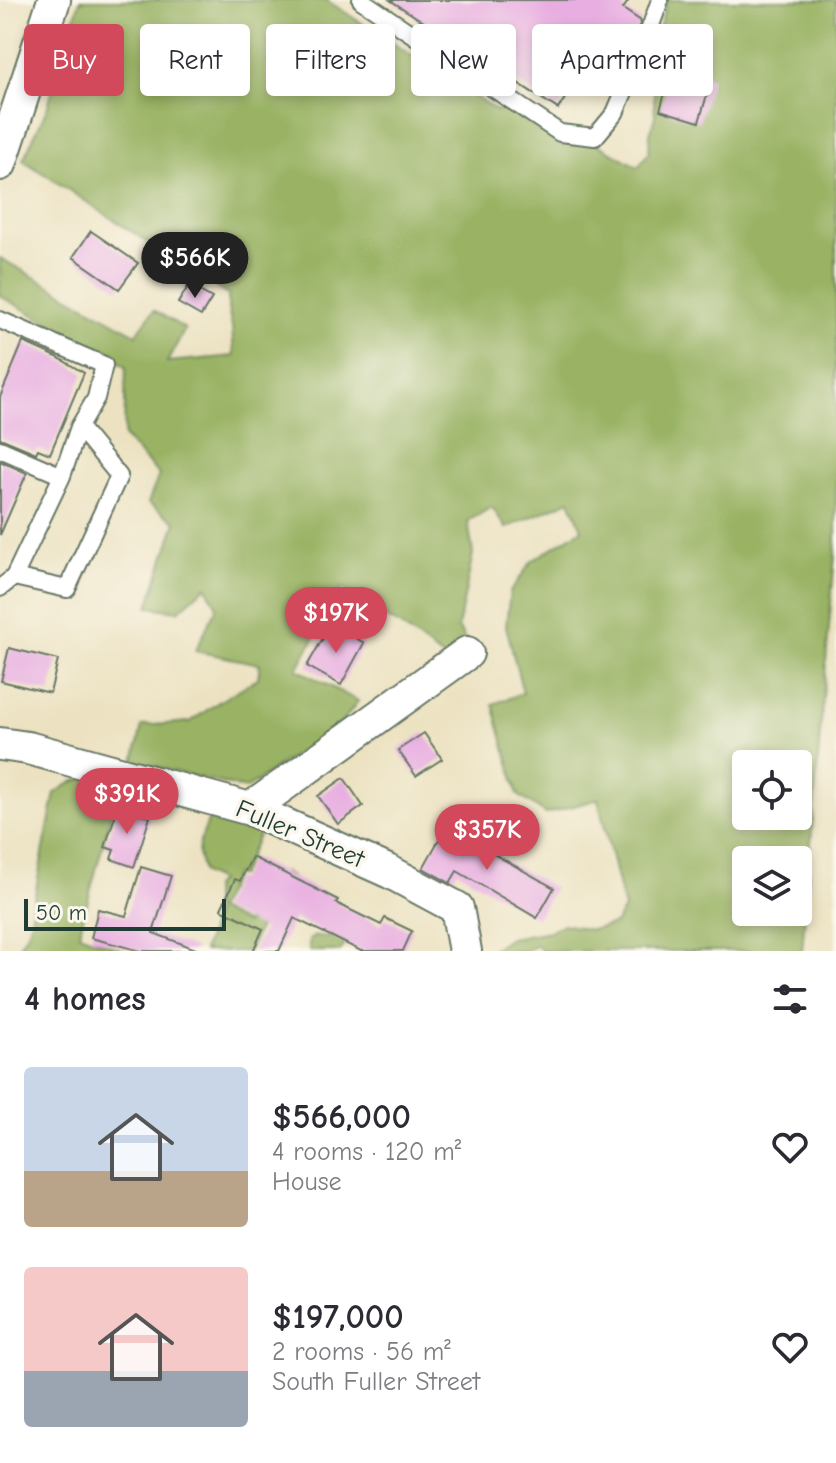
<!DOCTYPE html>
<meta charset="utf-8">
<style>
:root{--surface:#fff;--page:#f7f7f7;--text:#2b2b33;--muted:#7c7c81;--accent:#d1495b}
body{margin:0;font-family:"Comic Neue",sans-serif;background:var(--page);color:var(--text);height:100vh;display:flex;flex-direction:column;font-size:30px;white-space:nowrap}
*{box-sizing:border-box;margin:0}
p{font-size:26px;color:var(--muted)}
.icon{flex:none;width:44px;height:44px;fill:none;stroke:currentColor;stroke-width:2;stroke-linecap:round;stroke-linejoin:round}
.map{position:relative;height:951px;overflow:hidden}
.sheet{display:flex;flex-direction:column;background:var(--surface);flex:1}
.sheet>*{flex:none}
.hud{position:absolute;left:24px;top:24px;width:788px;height:72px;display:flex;gap:16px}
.fabs{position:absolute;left:732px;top:750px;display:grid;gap:16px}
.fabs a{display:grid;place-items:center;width:80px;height:80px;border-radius:8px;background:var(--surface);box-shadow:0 4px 12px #0003;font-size:40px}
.scale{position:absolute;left:24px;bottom:20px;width:202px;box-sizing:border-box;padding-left:8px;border:4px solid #1f3d34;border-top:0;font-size:22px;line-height:28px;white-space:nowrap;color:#1f3d34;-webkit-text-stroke:6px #fbf7ec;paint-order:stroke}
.price{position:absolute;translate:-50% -68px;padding:0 18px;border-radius:28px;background:var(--accent);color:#fff;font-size:26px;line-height:52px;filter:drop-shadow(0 2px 4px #0008)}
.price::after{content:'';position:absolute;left:50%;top:48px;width:24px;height:18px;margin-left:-12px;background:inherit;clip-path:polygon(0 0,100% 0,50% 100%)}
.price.active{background:#222;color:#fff}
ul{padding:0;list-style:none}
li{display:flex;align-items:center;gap:24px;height:200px;padding:0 24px}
li span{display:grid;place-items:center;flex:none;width:224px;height:160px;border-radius:8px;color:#555}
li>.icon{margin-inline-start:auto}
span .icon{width:96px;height:96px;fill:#fffc;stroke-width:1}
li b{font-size:34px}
h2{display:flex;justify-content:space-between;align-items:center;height:96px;padding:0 24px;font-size:34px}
.chip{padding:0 28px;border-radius:8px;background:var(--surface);box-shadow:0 4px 12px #0003;font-size:28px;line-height:72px}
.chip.active{background:var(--accent);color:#fff}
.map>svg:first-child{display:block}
</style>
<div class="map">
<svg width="836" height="951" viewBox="0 0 836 951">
<rect width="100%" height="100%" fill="#fbf7ec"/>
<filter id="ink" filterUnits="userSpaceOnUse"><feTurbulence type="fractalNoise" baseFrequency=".0125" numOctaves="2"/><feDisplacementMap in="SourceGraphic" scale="16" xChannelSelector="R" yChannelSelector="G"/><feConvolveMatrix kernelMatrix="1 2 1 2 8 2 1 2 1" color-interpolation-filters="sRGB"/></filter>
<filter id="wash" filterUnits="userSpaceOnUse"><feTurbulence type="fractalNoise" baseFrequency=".006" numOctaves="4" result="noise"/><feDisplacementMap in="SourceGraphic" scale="32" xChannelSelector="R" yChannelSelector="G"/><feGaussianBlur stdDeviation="1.8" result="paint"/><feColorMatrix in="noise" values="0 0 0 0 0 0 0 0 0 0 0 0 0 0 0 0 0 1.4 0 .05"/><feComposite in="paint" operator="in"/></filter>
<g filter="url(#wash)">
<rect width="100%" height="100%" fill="#ece2c1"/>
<!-- forest -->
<path fill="#99b263" stroke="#5c784c" stroke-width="2" fill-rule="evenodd" d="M80 0H326L497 111 506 105 554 136 599 145 638 167 649 152 650 134 655 116 652 54 667 0H836V543L802 951H542L536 945 526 951H489L510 938 550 931 563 924 591 930 615 924 624 909 598 799 546 814 518 795 493 704 523 693 506 626 510 592 532 561 582 529 570 500 506 528 492 507 468 521 473 554 458 627 476 660 459 669 402 627 364 604 342 588 297 669 358 701 343 721 246 789 134 762 142 726 190 722 220 701 258 678 260 664 195 651 217 607 206 586 178 611 148 607 176 522 148 503 159 475 124 437 126 366 0 296V258L136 334 154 310 185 329 167 362 234 356 232 327 228 309V295L23 160 47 109ZM746 764H798V816H746ZM746 860H798V912H746Z
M90 777 118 787 79 934 125 951H17C20 942 27 935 30 926 33 917 31 908 34 899L55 793 72 782Z
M216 810 260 826 258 836 240 876 234 875 217 910 246 924 255 902 269 908 284 872 292 877 262 919 249 951H203L214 919 213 887 219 881 203 873 198 854 199 844 210 816Z
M336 931 343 937 344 946 340 951H309V940L315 936 330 937Z"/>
<g id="blocks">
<!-- building -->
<path fill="#e8aee1" d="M390 0H629L623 9 641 21 628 55 603 39 558 109Z
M673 66 712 78 699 122 660 110Z
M91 231 138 263 119 289 73 257Z
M189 285 212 298 201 316 178 303Z
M23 342 57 357 84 373 50 454 38 449 36 453 0 438V397Z
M0 461 27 473 0 535Z
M331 624 364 643 341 685 307 666Z
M9 648 58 660 50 693 1 681Z
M424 733 442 759 416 776 398 750Z
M344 778 363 806 338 824 318 796Z
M118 807 150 817 134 867 111 859 114 850 105 847Z
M446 827 554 888 537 918 457 871 450 883 423 868Z
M252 857 338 900 336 903 381 925 385 918 412 931 403 951H361L294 918 279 951H253L263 929 221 909 235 879 240 881Z
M141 867 171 876 153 933 196 949 195 951H141L91 938 98 909 126 916Z"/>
</g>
</g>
<g filter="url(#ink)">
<use href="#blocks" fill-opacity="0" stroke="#677765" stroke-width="2"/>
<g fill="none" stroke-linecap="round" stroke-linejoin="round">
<defs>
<path id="service" d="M361 0 560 133 595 137 615 113 644 45 660 0
M0 320 104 365 96 398 79 427 62 476 0 449
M14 577 67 589 119 476 79 427
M0 588 14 577 62 476"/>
<path id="minor" d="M0 164 54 0
M0 744 28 748 250 809 390 872 457 908 465 951
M250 809 467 653"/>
</defs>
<!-- service casing -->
<use href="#service" stroke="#677765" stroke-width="20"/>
<!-- minor casing -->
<use href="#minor" stroke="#677765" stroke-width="36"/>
<!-- service -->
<use href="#service" stroke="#fff" stroke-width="16"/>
<!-- minor -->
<use href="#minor" stroke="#fff" stroke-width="32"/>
</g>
</g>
<g text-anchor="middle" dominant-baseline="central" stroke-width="7" stroke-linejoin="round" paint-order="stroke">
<!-- street labels -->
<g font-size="26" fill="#1f3d34" stroke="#fbf7ec">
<text transform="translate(300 834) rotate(23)">Fuller Street</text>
</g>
</g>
</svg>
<div class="fabs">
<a><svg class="icon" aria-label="locate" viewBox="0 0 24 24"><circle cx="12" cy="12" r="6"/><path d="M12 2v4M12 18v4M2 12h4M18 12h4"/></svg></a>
<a><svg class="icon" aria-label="layers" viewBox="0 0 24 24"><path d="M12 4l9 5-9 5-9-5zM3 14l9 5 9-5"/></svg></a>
</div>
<div class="scale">50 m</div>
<b class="price active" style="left:195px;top:300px">$566K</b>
<b class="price" style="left:336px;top:655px">$197K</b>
<b class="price" style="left:127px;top:836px">$391K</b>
<b class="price" style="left:487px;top:872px">$357K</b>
<div class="hud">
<a class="chip active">Buy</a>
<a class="chip">Rent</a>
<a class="chip">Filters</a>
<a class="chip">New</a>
<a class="chip">Apartment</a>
</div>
</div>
<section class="sheet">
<h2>4 homes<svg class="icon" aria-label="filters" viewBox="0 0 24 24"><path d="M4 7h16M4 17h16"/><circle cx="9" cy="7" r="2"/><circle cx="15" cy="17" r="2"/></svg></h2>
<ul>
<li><span style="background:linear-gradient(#c9d6e8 65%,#b9a48a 0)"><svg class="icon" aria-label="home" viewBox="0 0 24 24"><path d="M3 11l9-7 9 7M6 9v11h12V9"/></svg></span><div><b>$566,000</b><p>4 rooms · 120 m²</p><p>House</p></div><svg class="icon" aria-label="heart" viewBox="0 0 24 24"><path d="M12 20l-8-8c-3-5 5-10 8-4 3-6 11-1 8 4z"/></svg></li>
<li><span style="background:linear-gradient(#f6c9c9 65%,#9aa5b1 0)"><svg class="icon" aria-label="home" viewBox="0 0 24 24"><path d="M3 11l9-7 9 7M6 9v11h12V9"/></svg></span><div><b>$197,000</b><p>2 rooms · 56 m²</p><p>South Fuller Street</p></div><svg class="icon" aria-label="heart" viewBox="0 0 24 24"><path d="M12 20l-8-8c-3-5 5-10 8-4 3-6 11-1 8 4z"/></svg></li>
</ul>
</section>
